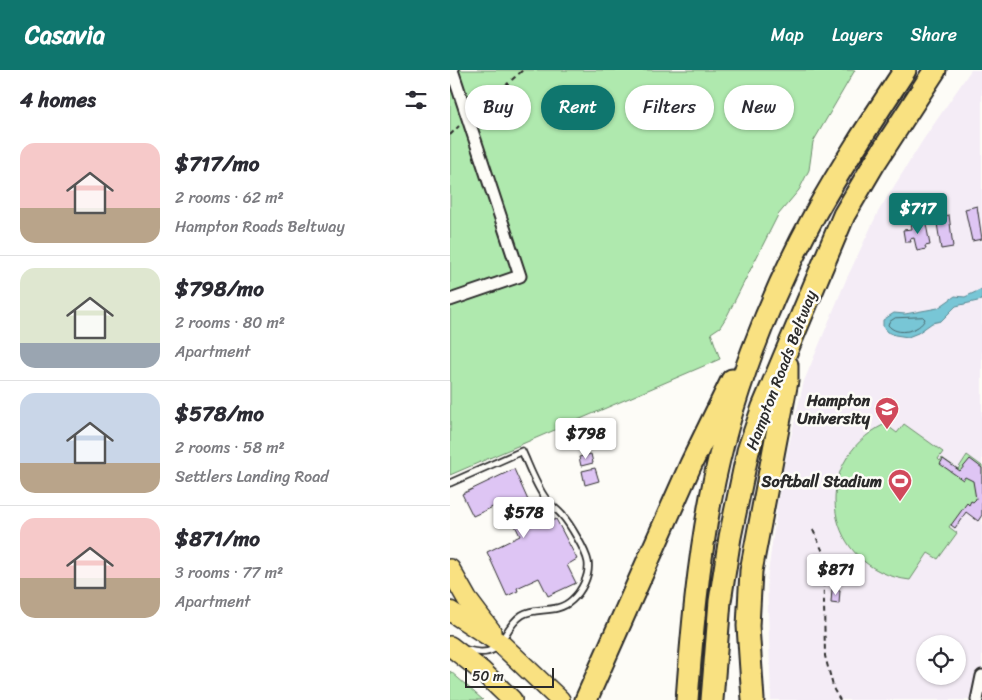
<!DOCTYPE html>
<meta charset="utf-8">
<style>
:root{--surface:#fff;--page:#f7f7f7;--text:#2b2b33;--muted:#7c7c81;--line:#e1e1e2;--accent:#0f766e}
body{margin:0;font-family:Sriracha,sans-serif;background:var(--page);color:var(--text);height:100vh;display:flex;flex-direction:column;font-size:19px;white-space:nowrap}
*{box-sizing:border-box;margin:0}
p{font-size:16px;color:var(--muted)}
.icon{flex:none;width:28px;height:28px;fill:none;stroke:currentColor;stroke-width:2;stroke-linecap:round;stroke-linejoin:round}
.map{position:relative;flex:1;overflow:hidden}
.sheet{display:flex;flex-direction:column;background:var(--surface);width:450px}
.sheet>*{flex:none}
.banner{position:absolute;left:15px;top:15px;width:441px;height:45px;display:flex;gap:10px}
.buttons{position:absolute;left:466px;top:565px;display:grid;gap:10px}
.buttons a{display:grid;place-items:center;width:50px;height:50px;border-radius:50%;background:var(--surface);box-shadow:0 1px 4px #0004;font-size:25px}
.scale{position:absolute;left:15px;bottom:12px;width:89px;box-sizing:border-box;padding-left:5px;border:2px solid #2b2b2b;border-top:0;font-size:14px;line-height:18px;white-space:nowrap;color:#2b2b2b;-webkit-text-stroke:4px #fdfcf7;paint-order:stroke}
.price{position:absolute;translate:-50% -42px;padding:0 11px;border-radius:5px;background:#fff;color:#222;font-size:16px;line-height:32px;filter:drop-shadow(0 1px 2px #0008)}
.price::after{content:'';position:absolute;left:50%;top:30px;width:15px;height:11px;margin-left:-8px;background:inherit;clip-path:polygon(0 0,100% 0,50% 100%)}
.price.current{background:var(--accent);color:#fff}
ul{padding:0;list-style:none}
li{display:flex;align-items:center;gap:15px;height:125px;padding:0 20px}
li+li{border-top:1px solid var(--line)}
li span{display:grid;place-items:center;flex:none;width:140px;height:100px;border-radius:15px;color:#555}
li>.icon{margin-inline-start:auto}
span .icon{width:60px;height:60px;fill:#fffc;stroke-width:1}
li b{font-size:21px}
h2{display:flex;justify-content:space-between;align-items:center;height:60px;padding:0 20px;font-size:21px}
.tag{padding:0 18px;border-radius:22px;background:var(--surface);box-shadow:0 1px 4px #0004;font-size:18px;line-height:45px}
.tag.current{background:var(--accent);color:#fff}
header{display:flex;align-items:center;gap:30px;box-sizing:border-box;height:70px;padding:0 25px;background:var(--accent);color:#fff}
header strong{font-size:24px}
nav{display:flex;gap:28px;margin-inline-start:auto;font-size:18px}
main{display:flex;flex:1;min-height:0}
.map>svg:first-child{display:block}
</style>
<header>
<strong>Casavia</strong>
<nav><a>Map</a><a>Layers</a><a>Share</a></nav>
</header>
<main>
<section class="sheet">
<h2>4 homes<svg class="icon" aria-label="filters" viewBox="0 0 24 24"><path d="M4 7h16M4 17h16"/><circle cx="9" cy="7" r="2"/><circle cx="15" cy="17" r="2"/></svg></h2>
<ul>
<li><span style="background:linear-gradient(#f6c9c9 65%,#b9a48a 0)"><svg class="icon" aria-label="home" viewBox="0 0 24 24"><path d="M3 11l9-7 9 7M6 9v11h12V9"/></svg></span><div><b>$717/mo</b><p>2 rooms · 62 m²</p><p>Hampton Roads Beltway</p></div></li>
<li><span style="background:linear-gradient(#dfe7d0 75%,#9aa5b1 0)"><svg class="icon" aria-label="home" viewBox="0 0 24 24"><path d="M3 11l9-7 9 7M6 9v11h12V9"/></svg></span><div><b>$798/mo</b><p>2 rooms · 80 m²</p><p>Apartment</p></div></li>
<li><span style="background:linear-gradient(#c9d6e8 70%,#b9a48a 0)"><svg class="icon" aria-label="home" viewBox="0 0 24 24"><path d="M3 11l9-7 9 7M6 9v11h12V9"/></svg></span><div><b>$578/mo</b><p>2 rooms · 58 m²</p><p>Settlers Landing Road</p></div></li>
<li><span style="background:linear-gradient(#f6c9c9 60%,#b9a48a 0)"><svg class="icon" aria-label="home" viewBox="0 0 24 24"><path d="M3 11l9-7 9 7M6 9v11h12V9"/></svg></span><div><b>$871/mo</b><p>3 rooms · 77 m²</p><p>Apartment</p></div></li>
</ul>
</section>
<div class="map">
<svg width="532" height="630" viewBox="0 0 532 630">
<rect width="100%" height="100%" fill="#fdfcf7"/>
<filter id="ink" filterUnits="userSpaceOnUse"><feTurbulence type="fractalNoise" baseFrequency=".02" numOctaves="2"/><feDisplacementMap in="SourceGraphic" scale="10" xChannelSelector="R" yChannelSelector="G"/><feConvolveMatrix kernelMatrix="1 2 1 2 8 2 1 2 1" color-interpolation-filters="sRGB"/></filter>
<g filter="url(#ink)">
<!-- built -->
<path fill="#f4ecf6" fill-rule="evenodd" d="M521 0H532V630H321L317 510 331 409 354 311 396 210 428 142 473 70ZM475 574H508V606H475Z"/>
<!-- green -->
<path fill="#afe9ae" stroke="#6d8a6c" d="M0 0H405L363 72 359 100 349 120 328 145 277 246 270 257 261 263 270 289 0 405Z
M435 354 447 363 454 354 493 382 488 389 490 391 492 388 508 399 517 385 532 396V444L515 441 504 457 501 454 499 457 507 463 488 489 478 483 460 510C374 500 357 392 435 354Z
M0 601 33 630H0Z"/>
<!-- water -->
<path fill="#78c6d6" stroke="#598892" d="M532 219V230L506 236 491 251 482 253 468 263 458 267 445 265 437 262 433 257V250L444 243 455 244 488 238 505 226 515 227Z"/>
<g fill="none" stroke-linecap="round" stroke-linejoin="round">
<!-- shore -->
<path stroke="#4a696f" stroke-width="1" d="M473 247 475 249C470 261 447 267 438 255L439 252 445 248Z"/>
</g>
<!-- building -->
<path fill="#dec5f4" stroke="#2b2b2b" d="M527 136 532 169 522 171 515 139Z
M499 145 503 177 491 179 486 147Z
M475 149 480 175 475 176 476 179 467 181 464 168 460 169 461 172H455L453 160 462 159 461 152Z
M141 384 143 393 131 396 129 387Z
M493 389 510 401 520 389 532 398V445L528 451 516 442 505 458 501 455 517 433 519 435 521 431 523 432 526 429 523 411 515 407 513 410 490 394Z
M145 398 149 411 135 415 132 401Z
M64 399 90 457 106 449 127 489 117 495 126 513 98 526 89 508 67 518 68 521 57 526 37 482 70 466 54 432 23 446 12 424Z
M382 519 390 520 389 534 381 533Z"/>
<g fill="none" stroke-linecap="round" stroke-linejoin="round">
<defs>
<path id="lane" d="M0 413 72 381C79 396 86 416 96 429 100 435 107 439 112 445 120 454 136 481 138 492 140 505 132 521 122 530 106 545 86 536 72 545 49 560 56 591 17 580"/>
<path id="street" d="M0 230 70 206 2 0
M527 630 532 606"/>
<path id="primary" d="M0 499 17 529 41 561
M0 541 51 574 110 630
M0 576 32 601 62 630"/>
<path id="highway" d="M136 630 241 394 282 310
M237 630C242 562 248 494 261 427 279 331 318 230 365 144 392 95 424 47 455 0
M262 630 270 531 280 467 298 381 313 337 394 145 424 94 485 0
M303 630 298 556 301 501 337 311V295"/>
</defs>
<!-- lane casing -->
<use href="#lane" stroke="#2b2b2b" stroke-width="9"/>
<!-- street casing -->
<use href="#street" stroke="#2b2b2b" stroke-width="15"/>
<!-- primary casing -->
<use href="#primary" stroke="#2b2b2b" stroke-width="22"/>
<!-- highway casing -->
<use href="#highway" stroke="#2b2b2b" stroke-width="25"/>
<!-- path -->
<path stroke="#2b2b2b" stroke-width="2" stroke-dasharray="5 4" stroke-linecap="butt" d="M28 40 73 0
M0 65 9 56
M363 460 373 482 375 586 384 620 390 630"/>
<!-- lane -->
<use href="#lane" stroke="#fdfcf7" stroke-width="5.5"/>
<!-- street -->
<use href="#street" stroke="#fdfcf7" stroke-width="11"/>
<!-- primary -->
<use href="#primary" stroke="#f9e181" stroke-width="19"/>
<!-- highway -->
<use href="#highway" stroke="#f9e181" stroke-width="21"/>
</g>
</g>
<!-- icons -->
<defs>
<symbol id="university-pin" viewBox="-11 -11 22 30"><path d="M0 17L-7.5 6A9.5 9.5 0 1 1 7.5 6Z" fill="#d1495b" stroke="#fdfcf7"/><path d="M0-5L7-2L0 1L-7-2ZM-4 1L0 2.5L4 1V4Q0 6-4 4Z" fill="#fff"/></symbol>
<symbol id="stadium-pin" viewBox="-11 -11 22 30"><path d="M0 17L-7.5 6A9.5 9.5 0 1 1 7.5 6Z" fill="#d1495b" stroke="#fdfcf7"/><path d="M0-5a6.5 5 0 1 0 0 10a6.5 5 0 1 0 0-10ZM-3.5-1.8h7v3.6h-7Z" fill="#fff"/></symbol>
</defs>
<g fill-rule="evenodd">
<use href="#university-pin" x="423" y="325" width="28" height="38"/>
<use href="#stadium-pin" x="436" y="397" width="28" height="38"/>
</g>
<g text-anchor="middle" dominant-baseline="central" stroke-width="5" stroke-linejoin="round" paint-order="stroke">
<!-- street labels -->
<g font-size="16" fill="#2b2b2b" stroke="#fdfcf7">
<text transform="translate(331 300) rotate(-69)">Hampton Roads Beltway</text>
</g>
<!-- poi labels -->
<g font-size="16" font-weight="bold" fill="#2b2b2b" stroke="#fdfcf7" text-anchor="end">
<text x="420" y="330">Hampton<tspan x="420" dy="18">University</tspan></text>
<text x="432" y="411">Softball Stadium</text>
</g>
</g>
</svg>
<div class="buttons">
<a><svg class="icon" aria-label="locate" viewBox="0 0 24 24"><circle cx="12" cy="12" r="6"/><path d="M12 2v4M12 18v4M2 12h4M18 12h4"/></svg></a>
</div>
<div class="scale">50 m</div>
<b class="price current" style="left:468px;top:165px">$717</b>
<b class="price" style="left:136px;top:390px">$798</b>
<b class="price" style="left:74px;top:469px">$578</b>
<b class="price" style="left:386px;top:526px">$871</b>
<div class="banner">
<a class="tag">Buy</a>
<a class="tag current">Rent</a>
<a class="tag">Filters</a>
<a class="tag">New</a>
</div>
</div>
</main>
